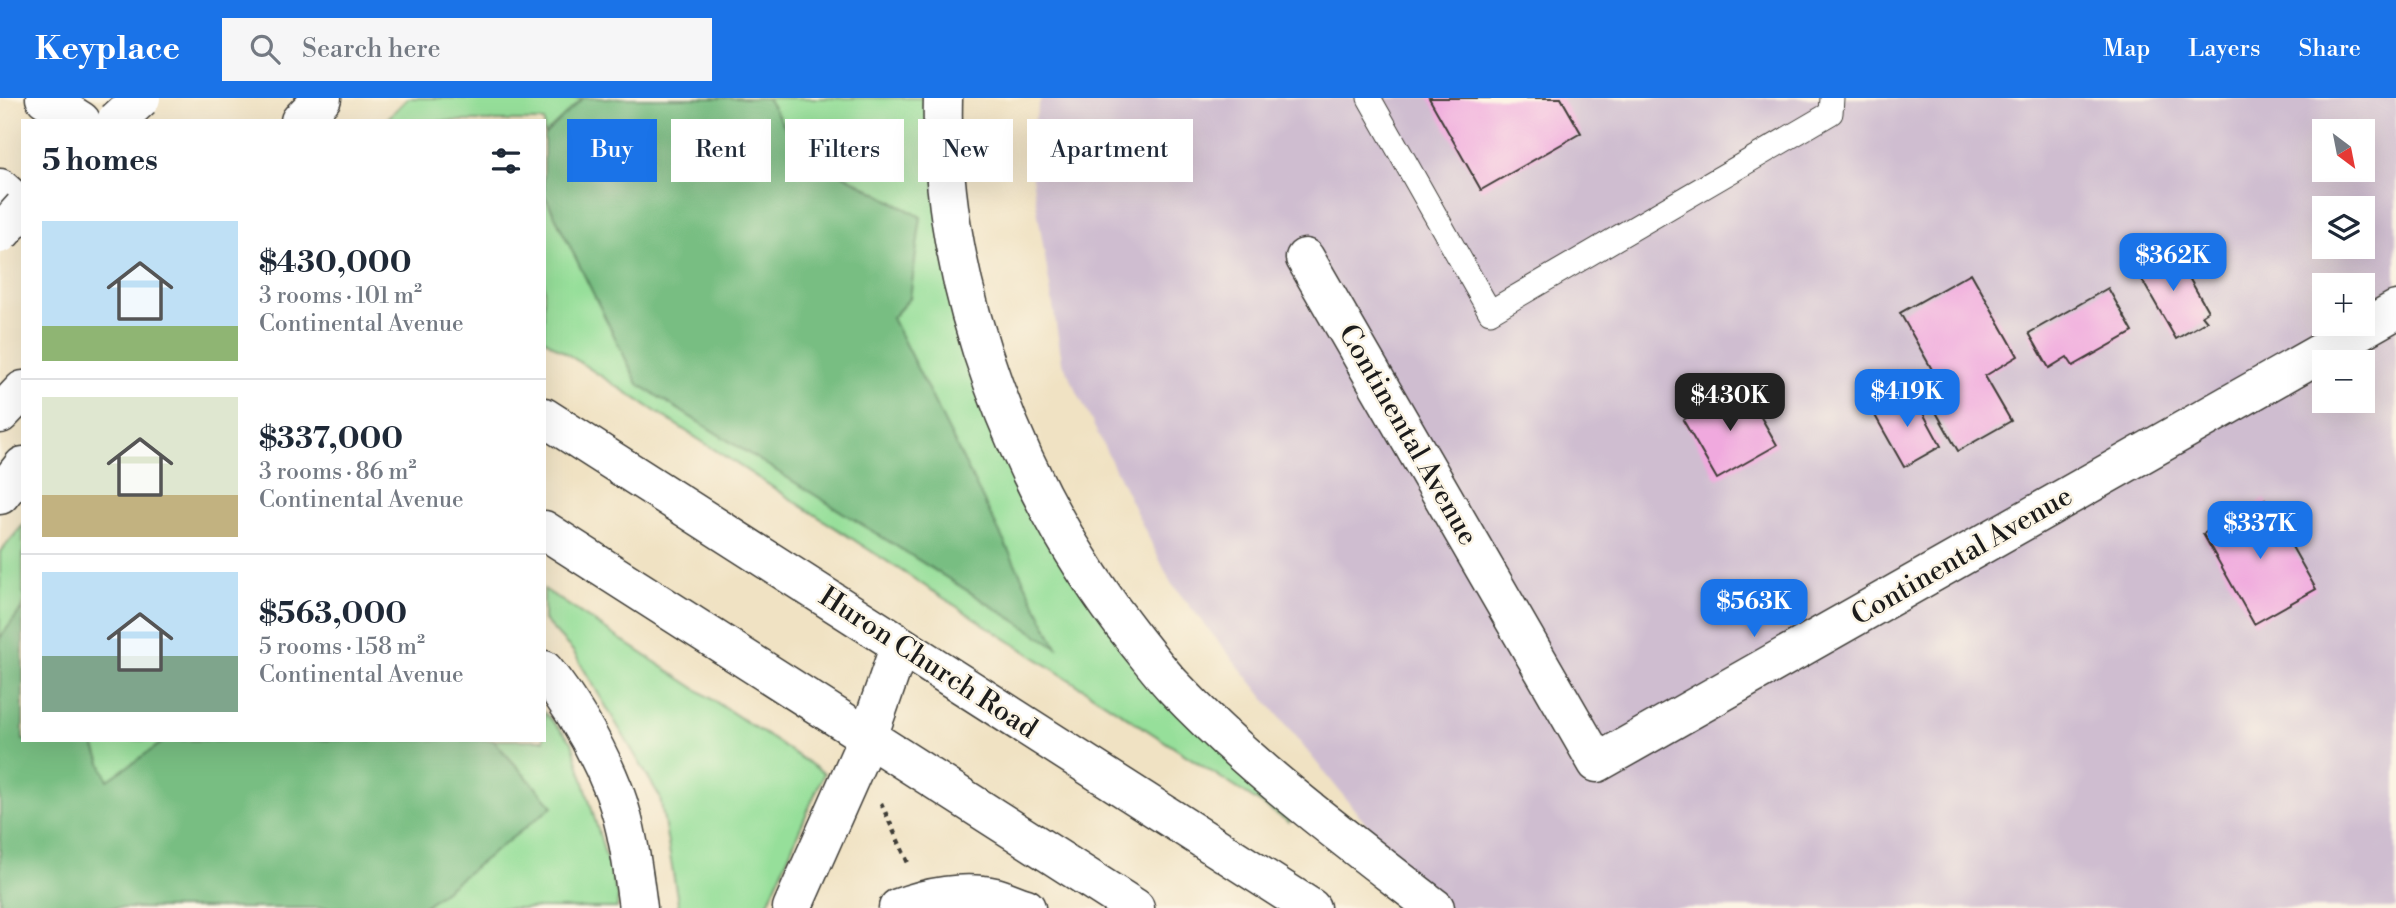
<!DOCTYPE html>
<meta charset="utf-8">
<style>
:root{--surface:#fff;--page:#f6f6f7;--text:#1f2937;--muted:#747a83;--line:#e0e1e3;--accent:#1a73e8}
body{margin:0;font-family:"Libre Bodoni",serif;background:var(--page);color:var(--text);height:100vh;display:flex;flex-direction:column;font-size:26px;white-space:nowrap}
*{box-sizing:border-box;margin:0}
p{font-size:23px;color:var(--muted)}
.icon{flex:none;width:38px;height:38px;fill:none;stroke:currentColor;stroke-width:2;stroke-linecap:round;stroke-linejoin:round}
.map{position:relative;flex:1;overflow:hidden}
.details{position:absolute;left:21px;top:21px;width:525px;height:623px;display:flex;flex-direction:column;background:var(--surface);border-radius:0px;box-shadow:0 7px 28px #0002}
.details>*{flex:none}
.guide{position:absolute;left:567px;top:21px;width:665px;height:63px;display:flex;gap:14px}
.needle{width:46px;rotate:148deg}
.fabs{position:absolute;left:2312px;top:21px;display:grid;gap:14px}
.fabs a{display:grid;place-items:center;width:63px;height:63px;border-radius:0px;background:var(--surface);box-shadow:0 7px 28px #0002;font-size:35px}
.price{position:absolute;translate:-50% -60px;padding:0 16px;border-radius:14px;background:var(--accent);color:#fff;font-size:23px;line-height:46px;filter:drop-shadow(0 2px 4px #0008)}
.price::after{content:'';position:absolute;left:50%;top:42px;width:21px;height:16px;margin-left:-10px;background:inherit;clip-path:polygon(0 0,100% 0,50% 100%)}
.price.on{background:#222;color:#fff}
ul{padding:0;list-style:none}
li{display:flex;align-items:center;gap:21px;height:175px;padding:0 21px}
li+li{border-top:2px solid var(--line)}
li span{display:grid;place-items:center;flex:none;width:196px;height:140px;border-radius:0px;color:#555}
li>.icon{margin-inline-start:auto}
span .icon{width:84px;height:84px;fill:#fffc;stroke-width:1}
li b{font-size:30px}
h2{display:flex;justify-content:space-between;align-items:center;height:84px;padding:0 21px;font-size:30px}
.pill{padding:0 24px;border-radius:0px;background:var(--surface);box-shadow:0 7px 28px #0002;font-size:24px;line-height:63px}
.pill.on{background:var(--accent);color:#fff}
header{display:flex;align-items:center;gap:42px;box-sizing:border-box;height:98px;padding:0 35px;background:var(--accent);color:#fff}
header strong{font-size:33px}
nav{display:flex;gap:38px;margin-inline-start:auto;font-size:24px}
.search{width:490px;height:63px;background:var(--page);display:flex;align-items:center;gap:18px;box-sizing:border-box;padding:0 24px;border-radius:0px;color:var(--muted);font-size:26px}
.map>svg:first-child{display:block}
</style>
<header>
<strong>Keyplace</strong>
<div class="search"><svg class="icon" aria-label="search" viewBox="0 0 24 24"><circle cx="10" cy="10" r="6"/><path d="M15 15l6 6"/></svg>Search here</div>
<nav><a>Map</a><a>Layers</a><a>Share</a></nav>
</header>
<div class="map">
<svg width="2396" height="810" viewBox="0 0 2396 810">
<rect width="100%" height="100%" fill="#fcf5e5"/>
<filter id="ink" filterUnits="userSpaceOnUse"><feTurbulence type="fractalNoise" baseFrequency=".0143" numOctaves="2"/><feDisplacementMap in="SourceGraphic" scale="14" xChannelSelector="R" yChannelSelector="G"/><feConvolveMatrix kernelMatrix="1 2 1 2 8 2 1 2 1" color-interpolation-filters="sRGB"/></filter>
<filter id="wash" filterUnits="userSpaceOnUse"><feTurbulence type="fractalNoise" baseFrequency=".00686" numOctaves="4" result="noise"/><feDisplacementMap in="SourceGraphic" scale="28" xChannelSelector="R" yChannelSelector="G"/><feGaussianBlur stdDeviation="1.57" result="paint"/><feColorMatrix in="noise" values="0 0 0 0 0 0 0 0 0 0 0 0 0 0 0 0 0 1.4 0 .05"/><feComposite in="paint" operator="in"/></filter>
<g filter="url(#wash)">
<rect width="100%" height="100%" fill="#f0e2c3"/>
<!-- industrial -->
<path fill="#cfbdd0" fill-rule="evenodd" d="M1041 0H2396V810H1449L1406 775 1171 485 1062 263 1027 49ZM2324 33H2362V72H2324ZM2324 110H2362V149H2324ZM2324 187H2362V226H2324ZM2324 264H2362V303H2324Z"/>
<!-- green -->
<path fill="#96df9a" stroke="#597e5b" stroke-width="2" d="M408 0H930L1013 366 1295 716 1289 724 544 241V23H385Z
M23 427V642H544V614L572 644 618 800 617 810H0V454Z
M544 491 824 675 766 810H679L660 699 573 553 544 522Z"/>
<!-- forest -->
<path fill="#78be82" stroke="#4a6d4f" stroke-width="2" d="M583 0H767L800 53 921 119 910 200 892 220 1057 549 638 286 544 96V37Z
M23 509V642H92L108 682 166 642H493L553 708 422 810H0V540Z"/>
<g id="blocks">
<!-- building -->
<path fill="#f0a9de" d="M1429 0H1561L1581 35 1481 92Z
M2172 150 2208 213 2202 217 2207 223 2176 241 2135 170Z
M1971 175 2018 258 1985 278 2011 323 1958 353 1928 300 1943 291 1900 215Z
M2108 190 2133 234 2073 268 2067 259 2049 270 2029 235Z
M1743 288 1777 347 1717 381 1683 322Z
M1911 293 1941 348 1904 369 1873 314Z
M2265 401 2316 491 2254 526 2203 436Z"/>
</g>
</g>
<g filter="url(#ink)">
<use href="#blocks" fill-opacity="0" stroke="#3c3a35" stroke-width="2"/>
<g fill="none" stroke-linecap="round" stroke-linejoin="round">
<defs>
<path id="lane" d="M1369 0 1490 214 1831 15 1832 0"/>
<path id="street" d="M1305 160 1597 665 2396 212"/>
<path id="highway" d="M45 0 81 23
M943 0C938 189 1019 396 1136 543 1148 558 1160 574 1173 588 1252 672 1345 740 1435 810
M300 23 322 0
M0 90 23 111
M0 316 23 292
M544 319 1311 810
M0 397 23 368
M544 432 1135 810
M544 572C573 608 597 650 614 693 628 730 633 772 638 810
M792 810 868 639 900 547
M898 810C927 799 964 792 995 799 1005 802 1016 807 1026 810"/>
</defs>
<!-- lane casing -->
<use href="#lane" stroke="#3c3a35" stroke-width="25"/>
<!-- street casing -->
<use href="#street" stroke="#3c3a35" stroke-width="41"/>
<!-- highway casing -->
<use href="#highway" stroke="#3c3a35" stroke-width="41"/>
<!-- path -->
<path stroke="#3c3a35" stroke-width="4.5" stroke-dasharray="5 5" stroke-linecap="butt" d="M881 705 909 767"/>
<!-- lane -->
<use href="#lane" stroke="#fff" stroke-width="23"/>
<!-- street -->
<use href="#street" stroke="#fff" stroke-width="38"/>
<!-- highway -->
<use href="#highway" stroke="#fff" stroke-width="38"/>
<defs>
<path id="highway-bridge" d="M116 23 141 0
M0 136 23 110"/>
</defs>
<!-- highway-bridge casing -->
<use href="#highway-bridge" stroke="#3c3a35" stroke-width="41" stroke-linecap="butt"/>
<!-- highway-bridge -->
<use href="#highway-bridge" stroke="#fff" stroke-width="38"/>
</g>
</g>
<g text-anchor="middle" dominant-baseline="central" stroke-width="5" stroke-linejoin="round" paint-order="stroke">
<!-- street labels -->
<g font-size="28" fill="#1c1c1c" stroke="#fcf5e5">
<text transform="translate(1408 337) rotate(60)">Continental Avenue</text>
<text transform="translate(1962 458) rotate(-30)">Continental Avenue</text>
<text transform="translate(928 565) rotate(33)">Huron Church Road</text>
</g>
</g>
</svg>
<div class="fabs">
<a><svg class="needle" viewBox="-14 -14 28 28"><path d="M0-13l5 13h-10z" fill="#e53935"/><path d="M0 13l5-13h-10z" fill="#747a83"/></svg></a>
<a><svg class="icon" aria-label="layers" viewBox="0 0 24 24"><path d="M12 4l9 5-9 5-9-5zM3 14l9 5 9-5"/></svg></a>
<a>+</a>
<a>−</a>
</div>
<b class="price" style="left:2173px;top:195px">$362K</b>
<b class="price" style="left:1907px;top:331px">$419K</b>
<b class="price on" style="left:1730px;top:335px">$430K</b>
<b class="price" style="left:2260px;top:463px">$337K</b>
<b class="price" style="left:1754px;top:541px">$563K</b>
<div class="guide">
<a class="pill on">Buy</a>
<a class="pill">Rent</a>
<a class="pill">Filters</a>
<a class="pill">New</a>
<a class="pill">Apartment</a>
</div>
<section class="details">
<h2>5 homes<svg class="icon" aria-label="filters" viewBox="0 0 24 24"><path d="M4 7h16M4 17h16"/><circle cx="9" cy="7" r="2"/><circle cx="15" cy="17" r="2"/></svg></h2>
<ul>
<li><span style="background:linear-gradient(#bfe0f5 75%,#8fb573 0)"><svg class="icon" aria-label="home" viewBox="0 0 24 24"><path d="M3 11l9-7 9 7M6 9v11h12V9"/></svg></span><div><b>$430,000</b><p>3 rooms · 101 m²</p><p>Continental Avenue</p></div></li>
<li><span style="background:linear-gradient(#dfe7d0 70%,#c2b280 0)"><svg class="icon" aria-label="home" viewBox="0 0 24 24"><path d="M3 11l9-7 9 7M6 9v11h12V9"/></svg></span><div><b>$337,000</b><p>3 rooms · 86 m²</p><p>Continental Avenue</p></div></li>
<li><span style="background:linear-gradient(#bfe0f5 60%,#7fa58c 0)"><svg class="icon" aria-label="home" viewBox="0 0 24 24"><path d="M3 11l9-7 9 7M6 9v11h12V9"/></svg></span><div><b>$563,000</b><p>5 rooms · 158 m²</p><p>Continental Avenue</p></div></li>
</ul>
</section>
</div>
